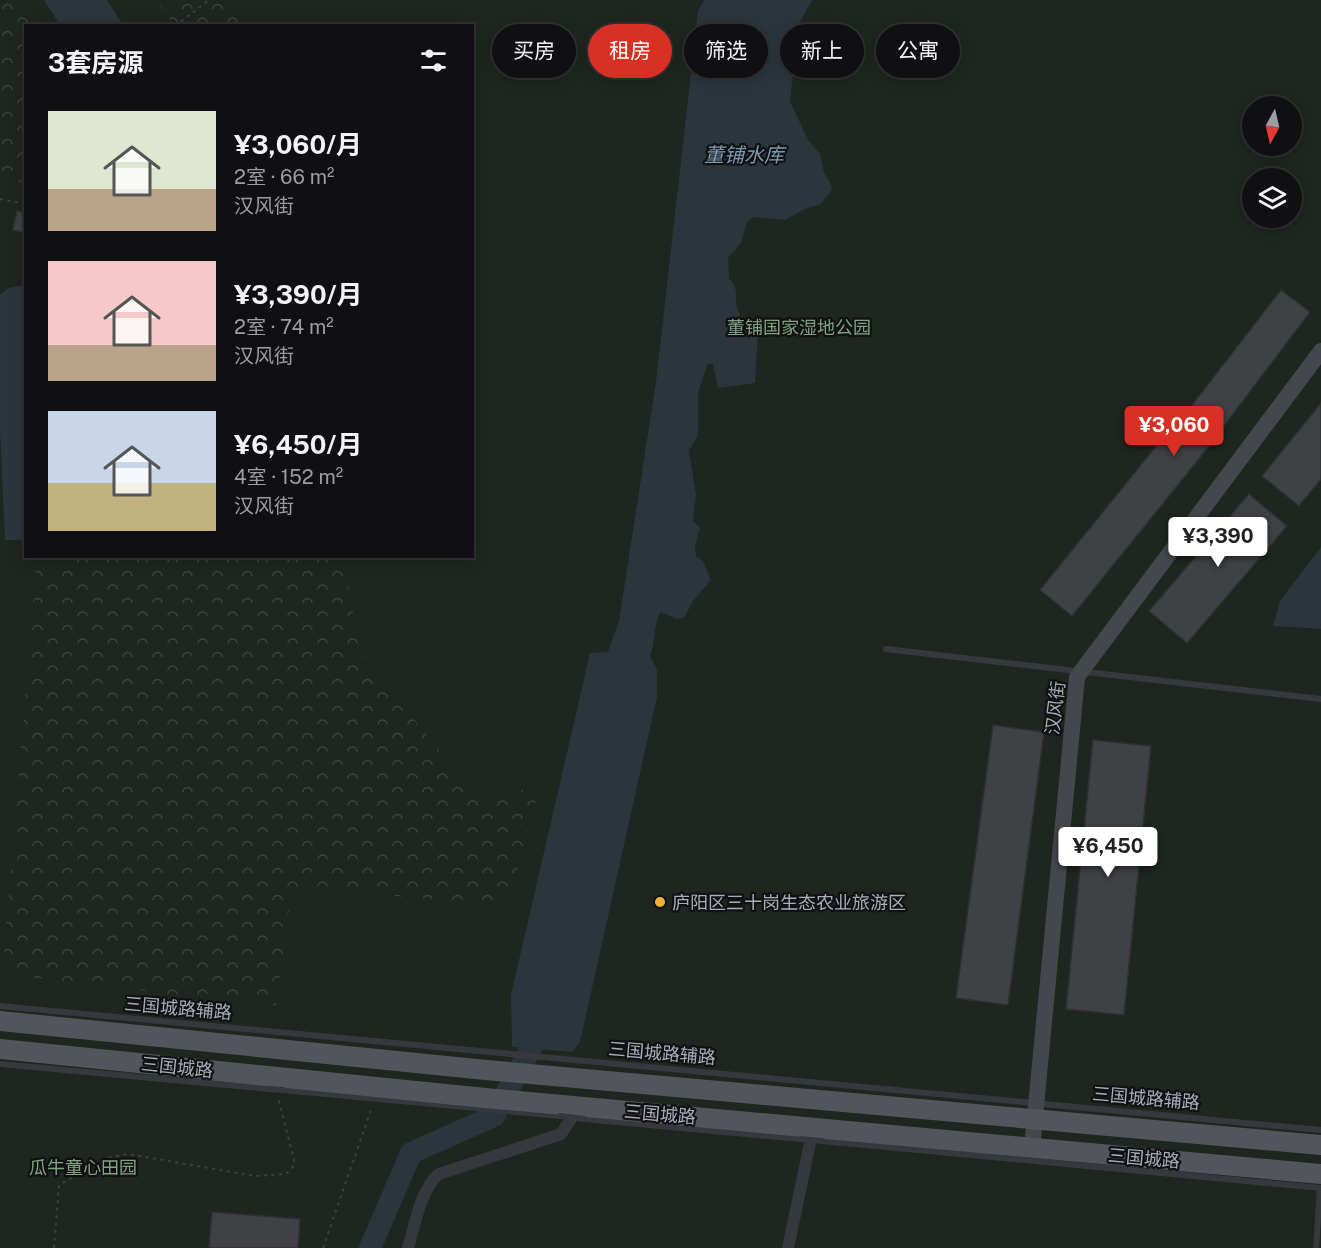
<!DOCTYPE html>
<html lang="zh">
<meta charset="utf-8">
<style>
:root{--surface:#101012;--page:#1e1e20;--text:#f1f3f6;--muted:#9c9d9f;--line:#303032;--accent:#d93025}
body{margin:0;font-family:"Public Sans","Noto Sans SC",sans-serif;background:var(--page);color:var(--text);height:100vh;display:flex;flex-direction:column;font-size:22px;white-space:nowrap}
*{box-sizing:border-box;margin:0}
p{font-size:20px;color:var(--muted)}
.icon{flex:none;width:33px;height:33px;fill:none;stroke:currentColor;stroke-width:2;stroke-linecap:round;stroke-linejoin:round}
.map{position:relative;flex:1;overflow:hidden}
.sheet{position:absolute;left:24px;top:24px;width:450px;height:534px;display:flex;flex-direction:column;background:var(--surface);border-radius:0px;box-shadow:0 3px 15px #0003,0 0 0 2px var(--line)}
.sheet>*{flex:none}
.top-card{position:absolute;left:492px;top:24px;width:570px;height:54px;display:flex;gap:12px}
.needle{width:39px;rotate:188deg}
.buttons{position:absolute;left:1242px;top:96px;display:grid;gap:12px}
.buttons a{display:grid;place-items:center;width:60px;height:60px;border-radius:50%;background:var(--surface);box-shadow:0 3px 15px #0003,0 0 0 2px var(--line);font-size:30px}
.price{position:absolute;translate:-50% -51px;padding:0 14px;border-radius:6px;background:#fff;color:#222;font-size:20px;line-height:39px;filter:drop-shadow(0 2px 3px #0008)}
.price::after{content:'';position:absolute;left:50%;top:36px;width:18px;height:14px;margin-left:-9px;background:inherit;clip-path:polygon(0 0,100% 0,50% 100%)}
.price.selected{background:var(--accent);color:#fff}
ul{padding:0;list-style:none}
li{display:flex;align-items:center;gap:18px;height:150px;padding:0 24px}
li span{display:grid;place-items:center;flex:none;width:168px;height:120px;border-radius:0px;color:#555}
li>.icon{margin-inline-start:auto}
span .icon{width:72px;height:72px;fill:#fffc;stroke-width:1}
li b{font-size:26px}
h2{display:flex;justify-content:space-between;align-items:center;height:72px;padding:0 24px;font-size:26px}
.tag{padding:0 21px;border-radius:27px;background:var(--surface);box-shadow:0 3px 15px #0003,0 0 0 2px var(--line);font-size:21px;line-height:54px}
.tag.selected{background:var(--accent);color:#fff}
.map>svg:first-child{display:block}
</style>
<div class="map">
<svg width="1321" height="1248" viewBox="0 0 1321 1248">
<defs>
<pattern id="forest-crowns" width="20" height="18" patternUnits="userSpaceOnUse" patternTransform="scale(1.5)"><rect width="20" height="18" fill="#1e261f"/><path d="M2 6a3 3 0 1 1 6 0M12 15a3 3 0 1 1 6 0" fill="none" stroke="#3c433d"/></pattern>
</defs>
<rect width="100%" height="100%" fill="#161618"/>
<!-- green -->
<path fill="#1e261f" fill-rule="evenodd" d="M0 0H1321V1248H0ZM26 26H472V556H26ZM1252 106H1292V146H1252ZM1252 178H1292V218H1252Z"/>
<!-- forest -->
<path fill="url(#forest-crowns)" d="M0 0H23L38 25 26 26 25 183 0 181Z
M157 0H236L238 25H173Z
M77 557H343L360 652 479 800 540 786 508 906 292 887 276 1006 2 974 36 569Z"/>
<!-- water -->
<path fill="#2c353c" d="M44 0H107L123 25H60Z
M704 0H812L798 26 790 101 808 140 820 154 824 173 830 182 832 190 821 204 805 209 785 220 752 217 747 222 741 243 728 258 729 279C741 289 733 299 738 311 742 321 750 328 758 334L755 383 718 388 713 364H708L698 392V436L689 450 696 495 693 521 700 527 695 547 696 556 703 561 711 580 693 601 684 618 676 619 661 612C653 623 656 642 650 656L657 670V697L580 1042 573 1052 512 1047 511 995 590 653 608 652 619 621 656 382 698 11Z
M25 285V540H5L0 430V295L8 288Z
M1321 547V629L1273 626 1280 601Z"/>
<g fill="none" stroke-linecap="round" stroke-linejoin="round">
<!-- river -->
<path stroke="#2c353c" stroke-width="22" d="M370 1248 411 1153 494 1116 546 1021"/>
</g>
<!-- building -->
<path fill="#404145" stroke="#303034" stroke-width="1.5" d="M17 211 26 213V233L13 230Z
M1281 290 1310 312 1202 455 1072 616 1040 590 1170 429 1172 431Z
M1321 403V479L1299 506 1262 476Z
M1249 494 1287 526 1187 643 1149 611Z
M993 725 1044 732 1008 1005 956 998Z
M1093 740 1151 746 1124 1015 1066 1009Z
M212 1212 300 1219 298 1248H209Z"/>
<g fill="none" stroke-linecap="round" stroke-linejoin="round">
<!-- path -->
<path stroke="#3d3f44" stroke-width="2" stroke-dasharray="3 4.5" stroke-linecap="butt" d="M175 26 209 0
M0 199 26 204
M54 1248 59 1185 107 1158 128 1154 255 1176 286 1174 293 1167 294 1160 278 1097
M323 1248 372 1107"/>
<!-- lane -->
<path stroke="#37383d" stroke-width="6" d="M886 649 1321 699
M0 1006 1321 1130
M0 1064 270 1089
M283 1090 560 1116
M584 1119 800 1139
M822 1141 1321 1188
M1316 1248 1320 1188"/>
<!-- street -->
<path stroke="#37383d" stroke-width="12" d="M408 1248C415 1225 420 1190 439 1174L561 1134 579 1107
M788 1248 813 1129"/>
<!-- secondary -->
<path stroke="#45474d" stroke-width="16" d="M1032 1148 1077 677 1321 351"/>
<!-- primary -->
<path stroke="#53555c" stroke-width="20" d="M0 1021 486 1070 1321 1145
M0 1049 475 1097 1321 1174"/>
<!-- lane-bridge -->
<path stroke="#37383d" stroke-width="6" d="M270 1089 283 1090
M560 1116 584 1119
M800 1139 822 1141"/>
</g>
<!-- markers -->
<circle fill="#f2b134" stroke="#111113" stroke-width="2" cx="660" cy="902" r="6"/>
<g text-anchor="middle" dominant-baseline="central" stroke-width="4.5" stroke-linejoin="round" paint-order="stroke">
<!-- park labels -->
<g font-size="18" fill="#7fa381" stroke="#111113">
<text x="799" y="327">董铺国家湿地公园</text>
<text x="83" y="1167">瓜牛童心田园</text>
</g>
<!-- street labels -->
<g font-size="18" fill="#a8adb8" stroke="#111113">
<text transform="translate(1055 708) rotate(-83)">汉风街</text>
<text transform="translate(178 1008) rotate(5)">三国城路辅路</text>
<text transform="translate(662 1053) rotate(5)">三国城路辅路</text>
<text transform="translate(177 1067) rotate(6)">三国城路</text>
<text transform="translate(1146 1098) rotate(5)">三国城路辅路</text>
<text transform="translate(660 1114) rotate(5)">三国城路</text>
<text transform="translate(1144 1158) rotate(5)">三国城路</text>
</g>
<!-- poi labels -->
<g font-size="18" fill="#a8adb8" stroke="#111113" text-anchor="start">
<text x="672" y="902">庐阳区三十岗生态农业旅游区</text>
</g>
<!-- water labels -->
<g font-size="20" font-style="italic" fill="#7f9bb3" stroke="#111113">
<text x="744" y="155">董铺水库</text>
</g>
</g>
</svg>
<div class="buttons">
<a><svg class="needle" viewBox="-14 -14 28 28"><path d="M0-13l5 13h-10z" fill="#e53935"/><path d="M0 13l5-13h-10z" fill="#9c9d9f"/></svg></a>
<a><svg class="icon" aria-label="layers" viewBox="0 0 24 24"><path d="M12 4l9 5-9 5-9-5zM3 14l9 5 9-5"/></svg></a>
</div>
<b class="price selected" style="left:1174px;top:457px">¥3,060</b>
<b class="price" style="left:1218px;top:568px">¥3,390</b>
<b class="price" style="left:1108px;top:878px">¥6,450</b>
<div class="top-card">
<a class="tag">买房</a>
<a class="tag selected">租房</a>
<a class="tag">筛选</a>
<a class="tag">新上</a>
<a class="tag">公寓</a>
</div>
<section class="sheet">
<h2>3套房源<svg class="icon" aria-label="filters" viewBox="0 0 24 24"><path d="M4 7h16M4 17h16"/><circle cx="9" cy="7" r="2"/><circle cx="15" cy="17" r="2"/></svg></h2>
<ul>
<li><span style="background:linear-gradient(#dfe7d0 65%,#b9a48a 0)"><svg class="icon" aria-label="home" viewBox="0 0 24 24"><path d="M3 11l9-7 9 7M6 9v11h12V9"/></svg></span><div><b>¥3,060/月</b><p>2室 · 66 m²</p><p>汉风街</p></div></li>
<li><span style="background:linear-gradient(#f6c9c9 70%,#b9a48a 0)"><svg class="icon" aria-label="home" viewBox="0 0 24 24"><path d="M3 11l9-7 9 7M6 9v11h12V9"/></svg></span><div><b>¥3,390/月</b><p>2室 · 74 m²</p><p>汉风街</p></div></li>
<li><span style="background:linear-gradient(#c9d6e8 60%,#c2b280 0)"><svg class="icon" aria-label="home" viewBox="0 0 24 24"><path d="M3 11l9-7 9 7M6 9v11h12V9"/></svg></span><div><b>¥6,450/月</b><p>4室 · 152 m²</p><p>汉风街</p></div></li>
</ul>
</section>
</div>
